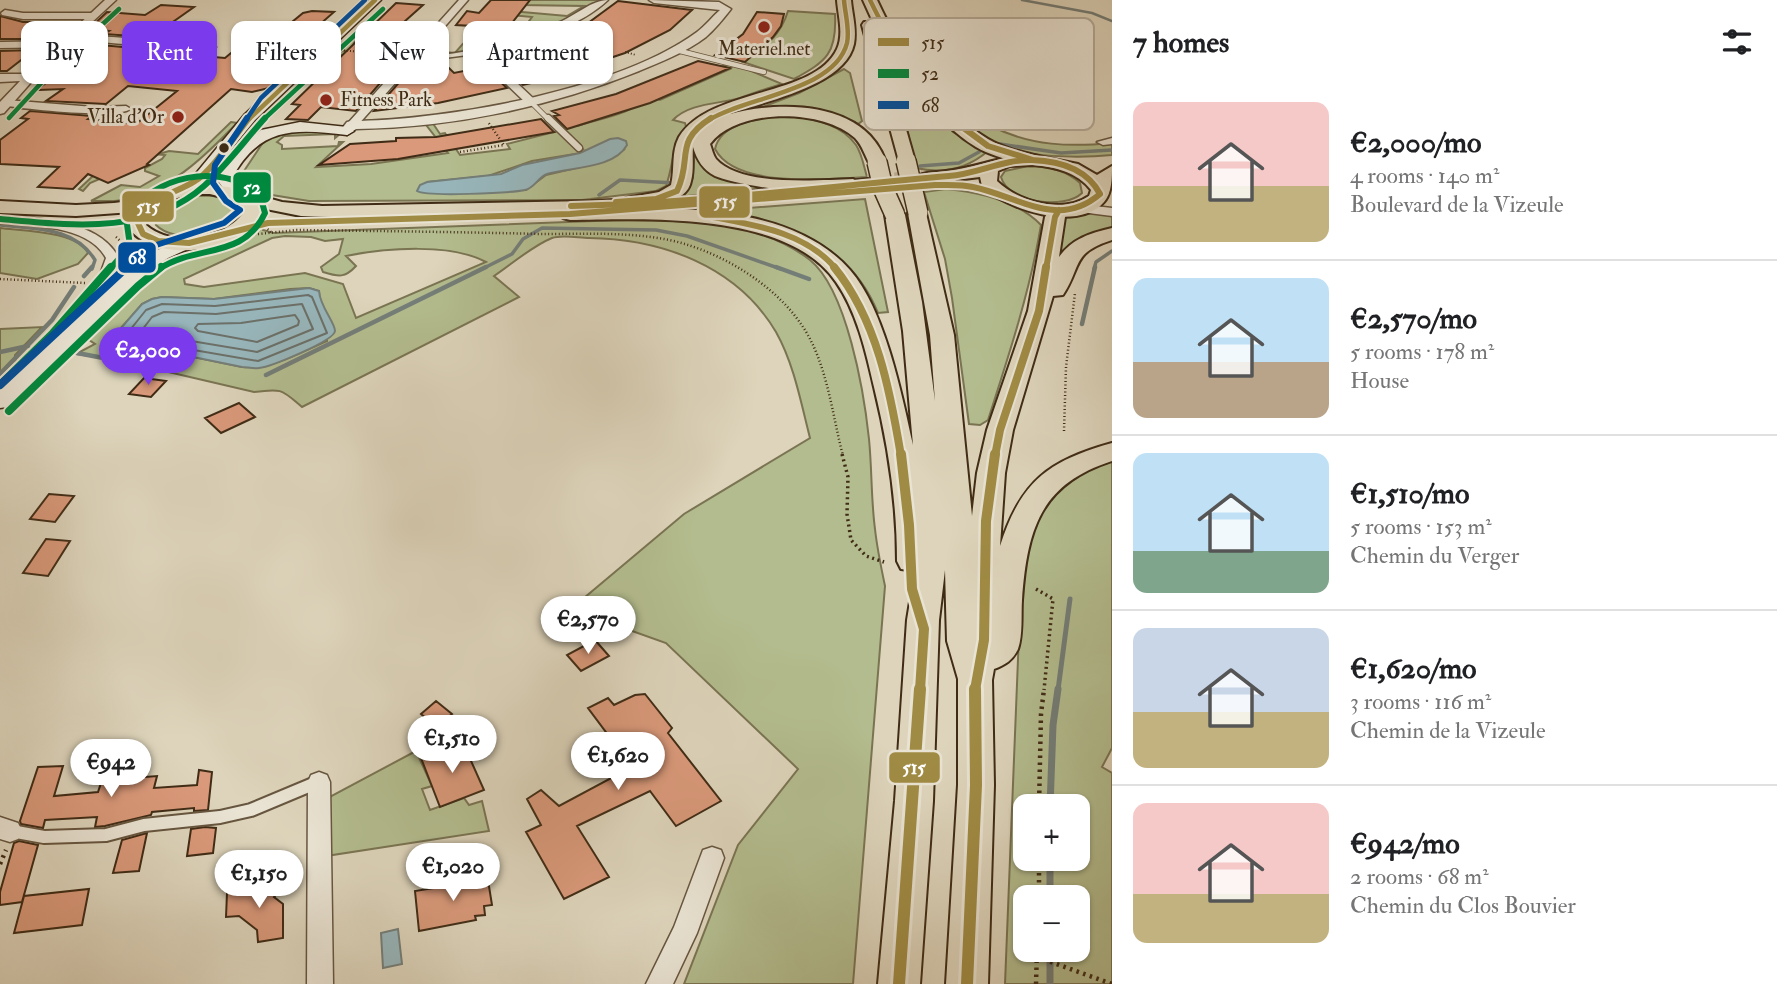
<!DOCTYPE html>
<meta charset="utf-8">
<style>
:root{--surface:#fff;--page:#f6f6f6;--text:#202124;--muted:#757577;--line:#e0e0e0;--accent:#7c3aed}
body{margin:0;font-family:"IM FELL Double Pica",serif;background:var(--page);color:var(--text);height:100vh;display:flex;flex-direction:column;font-size:26px;white-space:nowrap}
*{box-sizing:border-box;margin:0}
p{font-size:23px;color:var(--muted)}
.icon{flex:none;width:38px;height:38px;fill:none;stroke:currentColor;stroke-width:2;stroke-linecap:round;stroke-linejoin:round}
.map{position:relative;flex:1;overflow:hidden}
.panel{display:flex;flex-direction:column;background:var(--surface);width:665px}
.panel>*{flex:none}
.hud{position:absolute;left:21px;top:21px;width:665px;height:63px;display:flex;gap:14px}
.tools{position:absolute;left:1013px;top:794px;display:grid;gap:14px}
.tools a{display:grid;place-items:center;width:77px;height:77px;border-radius:14px;background:var(--surface);box-shadow:0 2px 5px #0004;font-size:35px}
.price{position:absolute;translate:-50% -60px;padding:0 16px;border-radius:24px;background:#fff;color:#222;font-size:23px;line-height:46px;filter:drop-shadow(0 2px 4px #0008)}
.price::after{content:'';position:absolute;left:50%;top:42px;width:21px;height:16px;margin-left:-10px;background:inherit;clip-path:polygon(0 0,100% 0,50% 100%)}
.price.active{background:var(--accent);color:#fff}
ul{padding:0;list-style:none}
li{display:flex;align-items:center;gap:21px;height:175px;padding:0 21px}
li+li{border-top:2px solid var(--line)}
li span{display:grid;place-items:center;flex:none;width:196px;height:140px;border-radius:14px;color:#555}
li>.icon{margin-inline-start:auto}
span .icon{width:84px;height:84px;fill:#fffc;stroke-width:1}
li b{font-size:30px}
h2{display:flex;justify-content:space-between;align-items:center;height:84px;padding:0 21px;font-size:30px}
.pill{padding:0 24px;border-radius:14px;background:var(--surface);box-shadow:0 2px 5px #0004;font-size:24px;line-height:63px}
.pill.active{background:var(--accent);color:#fff}
main{display:flex;flex:1;min-height:0}
.map>svg:first-child{display:block}
</style>
<main>
<div class="map">
<svg width="1112" height="984" viewBox="0 0 1112 984">
<rect width="100%" height="100%" fill="#ddd4bb"/>
<filter id="stains"><feTurbulence type="fractalNoise" baseFrequency=".00286" numOctaves="4"/><feColorMatrix values="0 0 0 0 .2 0 0 0 0 .09 0 0 0 0 .02 0 0 0 .5 -.17"/></filter>
<radialGradient id="worn" r=".72"><stop offset=".6" stop-color="#630" stop-opacity="0"/><stop offset="1" stop-color="#630" stop-opacity=".3"/></radialGradient>
<!-- green -->
<path fill="#b3bc8e" stroke="#7a7452" stroke-width="2" fill-rule="evenodd" d="M530 0H599C574 24 537 29 506 37L510 39C488 45 441 64 420 53L423 50 455 53C480 22 485 26 523 29L532 17 488 13V9L567 16 584 6 520 5Z
M788 11 835 14C837 53 827 61 794 79L743 62C764 49 781 35 788 11Z
M359 32H365L423 36 412 47H406L409 43 389 41 380 45 387 37 363 35 354 43 370 51 408 52 405 56 374 53 403 57 402 58 335 55 339 51 355 52 340 50Z
M727 64 737 65 782 84C768 88 754 93 740 98 719 104 689 103 673 120L685 123 686 127C671 148 674 163 666 186L656 191 582 200 309 201 272 195 244 176V171L266 138 284 130 341 133 335 138V134L284 136 277 142 282 145V149L338 146 339 142H343L316 167 371 164 448 153 426 125 419 124 432 122 440 134 445 133 460 155 510 149 507 144 558 131 578 151 583 149 556 120 565 118 577 126C602 118 631 114 651 96L660 100 730 69 723 66ZM625 149 606 161 546 175 526 190 505 191 427 182 488 176 532 161 581 153Z
M844 69 850 73 862 121 858 124 840 117 760 108 799 93Z
M907 88 914 89 953 132 988 151C967 169 942 174 916 168L898 90Z
M968 115 993 120V127C1032 146 1070 147 1112 143V155C1082 158 1020 158 993 144 981 139 972 128 964 119Z
M782 116C808 117 840 122 856 145 862 154 864 167 867 177 828 179 736 189 715 149 721 122 759 119 782 116Z
M231 122 237 123C210 151 175 186 136 197 121 202 106 201 91 201L121 185 140 187 159 176 145 171V168L162 159 165 155 124 152 110 164 123 169 90 183 83 191 79 189 111 159 109 157 113 153 74 148 76 146 159 154 169 151 198 154Z
M696 151 709 168 790 188 680 197 693 178 694 152Z
M1028 166C1047 166 1066 170 1080 183L1082 193C1065 210 1008 203 1001 177L1005 171Z
M946 189C977 192 1018 201 1041 225 1030 291 1009 355 988 420L980 425 969 424 952 298 945 259 924 192Z
M196 196C211 195 227 195 238 207L237 215C222 236 175 244 156 225L154 218C163 203 180 199 196 196Z
M865 199 888 312 878 313C853 252 802 227 739 215L735 209Z
M1090 211 1112 215V231L1064 254 1058 253 1063 215Z
M621 220C684 221 756 218 810 260 847 290 864 392 869 439 872 469 871 499 875 529 877 548 881 567 885 586L853 984H684L738 845 798 769 666 643 621 627 584 598 684 514 810 438C801 403 794 364 776 332 737 266 662 239 589 238 579 238 562 234 552 238 532 246 512 264 494 276L519 297 302 407C282 390 283 388 254 392L117 360 76 354 95 344 83 336C92 323 104 312 116 301 162 257 201 241 263 227V230L273 233ZM285 236 311 237 325 241 343 239 339 254 321 267 323 272C339 277 345 278 356 266L346 256C386 248 451 243 486 262L356 318 343 284 305 273 204 287 185 284 184 279 272 238ZM290 289 309 288 319 291 320 300 327 317V341C299 353 273 369 242 367L115 341 114 336 142 304 152 299 162 297 214 299Z
M0 228C23 231 77 231 88 253L78 264 37 279 0 273Z
M42 327 15 355 16 363 0 380V329Z
M1112 461V748L1102 767 1112 773V984H1005L1022 559 1043 500 1088 468ZM1026 807H1078V859H1026ZM1026 898H1078V950H1026Z
M416 751 432 786 422 789 430 810 464 798 469 805 482 801 489 831 326 856 322 801Z"/>
<!-- water -->
<path fill="#97b5ba" stroke="#747e78" stroke-width="2" d="M618 138 626 141 627 145C614 169 570 167 547 174 538 177 535 188 525 190 511 193 426 197 417 191L420 185 427 182 501 174 522 165 580 153 610 139Z
M309 288 319 291C320 307 335 322 335 331 334 341 270 367 259 368 253 369 247 367 242 367L115 341 114 336 142 304 152 299 162 297 214 299Z
M398 929 402 964 383 968 381 933Z"/>
<g fill="none" stroke-linecap="round" stroke-linejoin="round">
<!-- shore -->
<path stroke="#6c7068" stroke-width="2" d="M308 295 312 297 327 333 258 361 153 343 126 335 146 310 162 304 215 306Z
M302 304 313 329 257 352 155 335 142 330 152 317 164 312 216 314Z
M295 315 299 321 298 325 257 342 198 331 195 328 198 324 241 323Z"/>
<!-- stream-far4 -->
<path stroke="#747e78" stroke-width="2.5" d="M1022 0 1092 13 1112 21"/>
<!-- stream-far3 -->
<path stroke="#747e78" stroke-width="3.5" d="M1000 144 1061 153 1112 150
M920 166 959 163 979 152
M599 195 620 180 675 183
M0 225C35 229 75 227 95 260L92 269
M482 269 512 254 523 239 542 228 656 230 687 236 781 269
M1094 269 1096 262 1112 251"/>
<!-- stream-far2 -->
<path stroke="#747e78" stroke-width="4.5" d="M776 267 809 279
M84 276 92 267
M1082 324 1095 267
M0 352 28 346
M77 353 172 371
M0 374 52 320 74 287
M266 375 486 267"/>
<!-- stream-far1 -->
<path stroke="#747e78" stroke-width="5" d="M1058 690 1070 599"/>
<!-- stream -->
<path stroke="#747e78" stroke-width="7" d="M1050 807 1053 725 1058 689
M1050 859V898
M1050 950V984"/>
</g>
<!-- building -->
<path fill="#d9997a" stroke="#402c16" stroke-width="2" d="M491 0H530L508 28 456 25 467 11 479 13Z
M618 1 692 10 670 30 625 53 544 80 523 85 500 63 534 56 510 51 584 30V26Z
M396 3 423 5 367 55 369 61 385 63 372 77 388 74 356 111 321 107 308 120 286 119 300 105 292 104Z
M161 5 194 7 170 24 205 27 188 40 104 34 109 31 89 29 107 12 145 15Z
M312 11 334 12 310 33H315L265 78 279 79 269 88 252 92 231 89 147 164 149 165 108 183 88 174 73 189 38 187 59 167 0 164V140L28 119 21 118 30 111 92 116 88 119 136 124 177 91 128 86 106 104 46 101 63 89 36 90 78 61 71 60 86 50H81L89 44 179 52 190 66 202 67 214 57 225 58 260 29 281 31 303 13Z
M757 12 784 14 781 26 773 37 745 62 715 55 743 34Z
M0 16 23 22H78L72 27 58 26 49 39H0Z
M34 50 7 71H0V51Z
M698 61 730 68 650 103 567 129 554 116 559 115 552 111 616 94Z
M484 67 507 88 438 103 374 111 409 71 418 73 449 68 454 73Z
M541 119 554 132 398 159 319 165 350 144 396 141V138L436 137Z
M144 378 166 381 151 397 129 394Z
M239 403 255 417 221 433 205 418Z
M49 494 74 496 55 522 30 519Z
M46 539 70 541 48 576 23 573Z
M595 640 609 656 581 671 567 655Z
M645 694 672 728 668 733 721 801 676 826 650 791 577 826 609 877 564 899 526 832 541 825 527 799 541 790 559 806 632 767 588 708 608 698 614 705 635 695Z
M436 701 452 714 436 727 421 714Z
M463 743 484 790 440 807 421 758Z
M63 766 54 796 98 792 101 783 119 781 120 779 157 776 154 788 197 785 199 770 212 772 208 810 194 811V808L152 812 151 815 105 826 95 827 97 817 45 820 43 828 21 824 20 821 38 767Z
M205 827 216 828 213 853 187 856 191 829Z
M147 833 139 871 113 873 122 840Z
M19 841 38 845 22 902 0 905V892L14 843Z
M487 874 492 905 484 906 485 915 475 916 476 920 419 931 415 891 471 882 470 877Z
M268 881 280 890 274 897 283 904V938L258 942 257 930 239 916 226 917 227 893 261 887Z
M89 889 82 925 14 933 24 896Z"/>
<g fill="none" stroke-linecap="round" stroke-linejoin="round">
<!-- primary-tunnel -->
<path stroke="#beb29a" stroke-width="18" stroke-dasharray="18 9" stroke-linecap="butt" d="M868 184 923 179"/>
<defs>
<path id="service-far2" d="M676 50 764 72
M371 57 409 61
M530 101 549 120"/>
<path id="service-far1" d="M548 118 579 148"/>
<path id="service" d="M11 831 44 837 106 835 144 825 220 817 251 810 318 782"/>
<path id="minor" d="M459 0H468L419 56C467 56 516 40 560 22 576 15 592 0 608 0 576 30 525 42 484 52L534 99V103H526L475 54 414 62 356 127H348V123Z
M5 10 23 13H91L95 16 91 19H23L2 15 1 13Z
M69 34 211 44 216 47 202 51 66 39V35Z
M0 42 61 41 66 44 61 47 0 48Z
M6 100 94 107 126 106 131 109C117 119 23 109 2 105V101Z
M1112 138V144L1103 145 1097 142Z
M0 215C40 219 98 219 119 258L111 281 70 338H60L58 335 98 280 106 258C88 225 33 226 0 223Z
M319 772 327 775 330 782 333 984H307L308 782 311 775Z
M0 817 18 823 22 831 18 839 10 842 0 839Z
M712 847 721 850 724 858 697 933 673 984H646L674 927 703 850Z"/>
<path id="tertiary" d="M105 0H116L49 62 4 113 0 114V102L20 81 0 82V74H26Z
M649 0 719 2 731 9C724 18 715 29 706 37 686 52 661 62 639 71 550 107 451 128 356 129L347 135 340 131 347 122 352 121C448 120 618 90 697 32 705 26 712 17 720 10L654 3Z
M1078 204 1112 208V216L1073 211 1071 208 1073 205Z"/>
<path id="secondary" d="M369 0H381L255 120 203 183 181 196H169L167 193 169 190 193 177 245 114Z
M300 122 347 127 354 131 347 135C295 129 260 126 232 178L242 192 240 195H228L216 178 234 148 241 147 261 130Z
M186 238 192 239 194 243 192 247 168 258 146 273 7 407 0 408V390C43 348 130 252 186 238Z"/>
<path id="primary" d="M1033 155 1078 164 1097 175 1112 166C1112 177 1112 193 1104 202 1078 233 1005 209 982 186L980 177 923 184 914 179C921 171 935 173 946 171 976 168 1002 155 1033 155ZM1033 165C1055 167 1077 172 1091 190L1089 196C1063 214 1019 202 997 181L998 171 1010 166Z
M868 179 877 184 874 188 714 206 615 211 344 217 301 216 261 208 262 212C256 222 250 230 240 236 209 254 151 259 128 227L132 212 76 216 0 213V201L76 205 114 203 146 199 167 189 192 183 228 187 282 202 322 206 591 201 688 197ZM192 194H210L241 202 244 212C224 240 172 248 146 225 149 205 175 198 192 194Z"/>
<path id="trunk" d="M837 0H851C852 14 857 29 854 44 845 86 765 101 730 114 782 100 865 101 886 162L883 166H871C865 157 863 146 855 138 822 108 737 108 710 144 712 149 713 155 716 159 741 187 818 180 853 179L863 185C849 203 737 186 715 176 703 170 697 160 693 147 692 158 694 170 691 181 687 204 652 205 634 208 705 208 799 212 850 270 884 308 902 395 913 445L903 331 885 215 888 211H902L905 215 922 302 935 401 930 335 908 213 911 209H925L954 335 972 516 977 473 987 430 1028 311 1045 217 1052 206H1066L1069 210 1065 217 1059 257C1072 239 1090 233 1112 228V240C1071 253 1082 266 1063 295L1053 296 1013 430 1005 473 1000 546C1021 481 1048 461 1112 443V461C1040 484 1027 530 1022 600 1021 615 1023 635 1018 649 1013 660 1005 665 994 669L992 680 994 785 988 984H946L958 785V679L947 641 945 570 939 620 933 801 920 984H878L895 801 907 620 915 571 901 569 897 561C897 502 888 444 874 387 866 352 857 312 836 282 788 211 646 219 570 220L563 218 560 214 563 210 570 208H632L623 202 626 198 659 192 671 185C675 169 671 152 679 137 710 87 814 98 837 49 844 34 838 15 837 0Z
M863 0H877C901 52 937 108 988 139 1003 148 1022 152 1039 156L1042 160 1039 164 1033 165C1014 161 993 157 976 147 934 121 901 74 878 31L915 161 906 166 900 165 862 25 864 22H873Z"/>
</defs>
<!-- service-far2 casing -->
<use href="#service-far2" stroke="#67563f" stroke-width="6"/>
<!-- service-far1 casing -->
<use href="#service-far1" stroke="#67563f" stroke-width="9"/>
<!-- service casing -->
<use href="#service" stroke="#67563f" stroke-width="16"/>
<!-- minor casing -->
<use href="#minor" stroke="#67563f" stroke-width="3"/>
<!-- tertiary casing -->
<use href="#tertiary" stroke="#67563f" stroke-width="3"/>
<!-- secondary casing -->
<use href="#secondary" stroke="#402c16" stroke-width="3"/>
<!-- primary casing -->
<use href="#primary" stroke="#402c16" stroke-width="4"/>
<!-- trunk casing -->
<use href="#trunk" stroke="#402c16" stroke-width="4"/>
<!-- path-far3 -->
<path stroke="#402c16" stroke-width="2" stroke-dasharray="1 2" stroke-linecap="butt" d="M341 50 361 52
M625 52 636 55"/>
<!-- path-far2 -->
<path stroke="#402c16" stroke-width="2.5" stroke-dasharray="1 2.5" stroke-linecap="butt" d="M460 152 504 145 488 122
M269 220 266 228 271 232
M258 234 297 230C379 231 460 232 542 234 587 234 642 231 685 244 728 257 775 286 801 324 827 361 832 414 843 456
M116 237 125 245 127 252 139 251
M0 279 85 283
M1064 431 1066 367 1075 293"/>
<!-- path-far1 -->
<path stroke="#402c16" stroke-width="3.5" stroke-dasharray="2 3.5" stroke-linecap="butt" d="M842 454 848 477 847 514 851 540 866 556 884 562
M1036 589 1053 599 1044 690"/>
<!-- path -->
<path stroke="#402c16" stroke-width="4.5" stroke-dasharray="2.5 4.5" stroke-linecap="butt" d="M1039 807 1041 714 1044 689
M1039 859V898
M0 864 6 850
M1037 957 1112 984
M1036 984 1037 950"/>
<!-- service-far2 -->
<use href="#service-far2" stroke="#e9e3d3" stroke-width="4.5"/>
<!-- service-far1 -->
<use href="#service-far1" stroke="#e9e3d3" stroke-width="6"/>
<!-- service -->
<use href="#service" stroke="#e9e3d3" stroke-width="12"/>
<!-- minor -->
<use href="#minor" fill="#e9e3d3" fill-rule="evenodd"/>
<!-- tertiary -->
<use href="#tertiary" fill="#e9e3d3" fill-rule="evenodd"/>
<!-- secondary -->
<use href="#secondary" fill="#e9e3d3" fill-rule="evenodd"/>
<!-- primary -->
<use href="#primary" fill="#ddd4bb" fill-rule="evenodd"/>
<!-- trunk -->
<use href="#trunk" fill="#ddd4bb" fill-rule="evenodd"/>
<defs>
<path id="trunk-bridge" d="M906 161 918 213
M877 162 883 188 895 215"/>
</defs>
<!-- trunk-bridge casing -->
<use href="#trunk-bridge" stroke="#402c16" stroke-width="22" stroke-linecap="butt"/>
<!-- trunk-bridge -->
<use href="#trunk-bridge" stroke="#ddd4bb" stroke-width="19"/>
<defs>
<path id="bus-1-far4" d="M870 0C891 43 915 88 952 120
M248 120 375 0
M709 120C745 97 835 91 847 43 850 29 845 14 844 0"/>
<path id="bus-1-far3" d="M249 118C236 134 211 172 195 181 177 193 144 199 137 221L143 234 158 241 189 243 268 223 570 214 935 185C947 185 961 184 973 187 1018 196 1058 230 1100 194 1087 169 1059 161 1032 160 1004 159 977 174 949 176 823 187 698 203 571 206
M950 118 988 146 1033 160
M616 202 656 199 677 191C693 158 673 142 711 118
M713 217C755 225 807 233 836 269
M1046 269 1055 217 1059 210"/>
<path id="bus-1-far2" d="M834 267C877 320 890 390 901 456
M995 456 1000 430 1039 311 1046 267"/>
<path id="bus-1-far1" d="M901 454 909 525 912 589 924 629 920 690
M975 690 984 640 986 521 995 454"/>
<path id="bus-1" d="M899 984 920 689
M967 984 976 785 975 689"/>
<path id="bus-2-far2" d="M9 118 54 69 119 9
M263 120 383 9"/>
<path id="bus-2-far1" d="M0 219C69 225 148 236 204 186 227 165 245 140 265 118
M110 269 130 246 126 217C158 175 214 163 259 192L265 213C243 260 197 244 159 269"/>
<path id="bus-2" d="M0 385 53 333 111 267
M9 411 138 286 161 267"/>
<path id="bus-3-far2" d="M246 120 261 98 365 0"/>
<path id="bus-3-far1" d="M125 269 147 248 224 223 240 210 226 201 213 183 215 165 247 118"/>
<path id="bus-3" d="M0 385 127 267"/>
</defs>
<!-- bus-1-far4 casing -->
<use href="#bus-1-far4" stroke="#e9e3d3" stroke-width="7"/>
<!-- bus-1-far3 casing -->
<use href="#bus-1-far3" stroke="#e9e3d3" stroke-width="10"/>
<!-- bus-1-far2 casing -->
<use href="#bus-1-far2" stroke="#e9e3d3" stroke-width="12"/>
<!-- bus-1-far1 casing -->
<use href="#bus-1-far1" stroke="#e9e3d3" stroke-width="15"/>
<!-- bus-1 casing -->
<use href="#bus-1" stroke="#e9e3d3" stroke-width="18"/>
<!-- bus-2-far2 casing -->
<use href="#bus-2-far2" stroke="#e9e3d3" stroke-width="7"/>
<!-- bus-2-far1 casing -->
<use href="#bus-2-far1" stroke="#e9e3d3" stroke-width="10"/>
<!-- bus-2 casing -->
<use href="#bus-2" stroke="#e9e3d3" stroke-width="12"/>
<!-- bus-3-far2 casing -->
<use href="#bus-3-far2" stroke="#e9e3d3" stroke-width="7"/>
<!-- bus-3-far1 casing -->
<use href="#bus-3-far1" stroke="#e9e3d3" stroke-width="10"/>
<!-- bus-3 casing -->
<use href="#bus-3" stroke="#e9e3d3" stroke-width="12"/>
<!-- bus-1-far4 -->
<use href="#bus-1-far4" stroke="#a08b44" stroke-width="4.5"/>
<!-- bus-1-far3 -->
<use href="#bus-1-far3" stroke="#a08b44" stroke-width="6"/>
<!-- bus-1-far2 -->
<use href="#bus-1-far2" stroke="#a08b44" stroke-width="8"/>
<!-- bus-1-far1 -->
<use href="#bus-1-far1" stroke="#a08b44" stroke-width="10"/>
<!-- bus-1 -->
<use href="#bus-1" stroke="#a08b44" stroke-width="12"/>
<!-- bus-2-far2 -->
<use href="#bus-2-far2" stroke="#00893e" stroke-width="4.5"/>
<!-- bus-2-far1 -->
<use href="#bus-2-far1" stroke="#00893e" stroke-width="6"/>
<!-- bus-2 -->
<use href="#bus-2" stroke="#00893e" stroke-width="8"/>
<!-- bus-3-far2 -->
<use href="#bus-3-far2" stroke="#004f9e" stroke-width="4.5"/>
<!-- bus-3-far1 -->
<use href="#bus-3-far1" stroke="#004f9e" stroke-width="6"/>
<!-- bus-3 -->
<use href="#bus-3" stroke="#004f9e" stroke-width="8"/>
</g>
<!-- markers -->
<g fill="#8f2418" stroke="#e9e3d3" stroke-width="2.5">
<circle cx="764" cy="27" r="7"/>
<circle cx="326" cy="100" r="7"/>
<circle cx="178" cy="117" r="7"/>
</g>
<circle fill="#402c16" stroke="#e9e3d3" stroke-width="2.5" cx="224" cy="148" r="6"/>
<g text-anchor="middle" dominant-baseline="central" stroke-width="6" stroke-linejoin="round" paint-order="stroke">
<!-- far-poi labels -->
<g font-size="19" fill="#402c16" stroke="#e9e3d3">
<text x="764" y="49">Materiel.net</text>
<text x="340" y="100" text-anchor="start">Fitness Park</text>
<text x="164" y="117" text-anchor="end">Villa d'Or</text>
</g>
</g>
<!-- legend -->
<rect x="864" y="18" width="230" height="112" rx="10" fill="#e9e3d3" stroke="#b6ac9a" stroke-width="2"/>
<rect x="878" y="38" width="31" height="8" fill="#a08b44"/>
<rect x="878" y="69" width="31" height="9" fill="#00893e"/>
<rect x="878" y="101" width="31" height="8" fill="#004f9e"/>
<g font-size="19" fill="#402c16">
<text x="921" y="49">515</text>
<text x="921" y="80">52</text>
<text x="921" y="112">68</text>
</g>
<g stroke="#e9e3d3" stroke-width="2.5">
<rect x="232" y="171" width="40" height="33" rx="7" fill="#00893e"/>
<rect x="698" y="185" width="53" height="34" rx="7" fill="#a08b44"/>
<rect x="121" y="190" width="54" height="33" rx="7" fill="#a08b44"/>
<rect x="117" y="241" width="40" height="33" rx="7" fill="#004f9e"/>
<rect x="888" y="751" width="53" height="33" rx="7" fill="#a08b44"/>
</g>
<g font-size="19" text-anchor="middle" font-weight="bold" fill="#fff">
<text x="252" y="194">52</text>
<text x="725" y="208">515</text>
<text x="148" y="213">515</text>
<text x="137" y="264">68</text>
<text x="914" y="774">515</text>
</g>
<rect width="100%" height="100%" filter="url(#stains)"/>
<rect width="100%" height="100%" fill="url(#worn)"/>
</svg>
<div class="tools">
<a>+</a>
<a>−</a>
</div>
<b class="price active" style="left:148px;top:387px">€2,000</b>
<b class="price" style="left:588px;top:656px">€2,570</b>
<b class="price" style="left:452px;top:775px">€1,510</b>
<b class="price" style="left:618px;top:792px">€1,620</b>
<b class="price" style="left:111px;top:799px">€942</b>
<b class="price" style="left:453px;top:903px">€1,020</b>
<b class="price" style="left:259px;top:910px">€1,150</b>
<div class="hud">
<a class="pill">Buy</a>
<a class="pill active">Rent</a>
<a class="pill">Filters</a>
<a class="pill">New</a>
<a class="pill">Apartment</a>
</div>
</div>
<section class="panel">
<h2>7 homes<svg class="icon" aria-label="filters" viewBox="0 0 24 24"><path d="M4 7h16M4 17h16"/><circle cx="9" cy="7" r="2"/><circle cx="15" cy="17" r="2"/></svg></h2>
<ul>
<li><span style="background:linear-gradient(#f6c9c9 60%,#c2b280 0)"><svg class="icon" aria-label="home" viewBox="0 0 24 24"><path d="M3 11l9-7 9 7M6 9v11h12V9"/></svg></span><div><b>€2,000/mo</b><p>4 rooms · 140 m²</p><p>Boulevard de la Vizeule</p></div></li>
<li><span style="background:linear-gradient(#bfe0f5 60%,#b9a48a 0)"><svg class="icon" aria-label="home" viewBox="0 0 24 24"><path d="M3 11l9-7 9 7M6 9v11h12V9"/></svg></span><div><b>€2,570/mo</b><p>5 rooms · 178 m²</p><p>House</p></div></li>
<li><span style="background:linear-gradient(#bfe0f5 70%,#7fa58c 0)"><svg class="icon" aria-label="home" viewBox="0 0 24 24"><path d="M3 11l9-7 9 7M6 9v11h12V9"/></svg></span><div><b>€1,510/mo</b><p>5 rooms · 153 m²</p><p>Chemin du Verger</p></div></li>
<li><span style="background:linear-gradient(#c9d6e8 60%,#c2b280 0)"><svg class="icon" aria-label="home" viewBox="0 0 24 24"><path d="M3 11l9-7 9 7M6 9v11h12V9"/></svg></span><div><b>€1,620/mo</b><p>3 rooms · 116 m²</p><p>Chemin de la Vizeule</p></div></li>
<li><span style="background:linear-gradient(#f6c9c9 65%,#c2b280 0)"><svg class="icon" aria-label="home" viewBox="0 0 24 24"><path d="M3 11l9-7 9 7M6 9v11h12V9"/></svg></span><div><b>€942/mo</b><p>2 rooms · 68 m²</p><p>Chemin du Clos Bouvier</p></div></li>
</ul>
</section>
</main>
